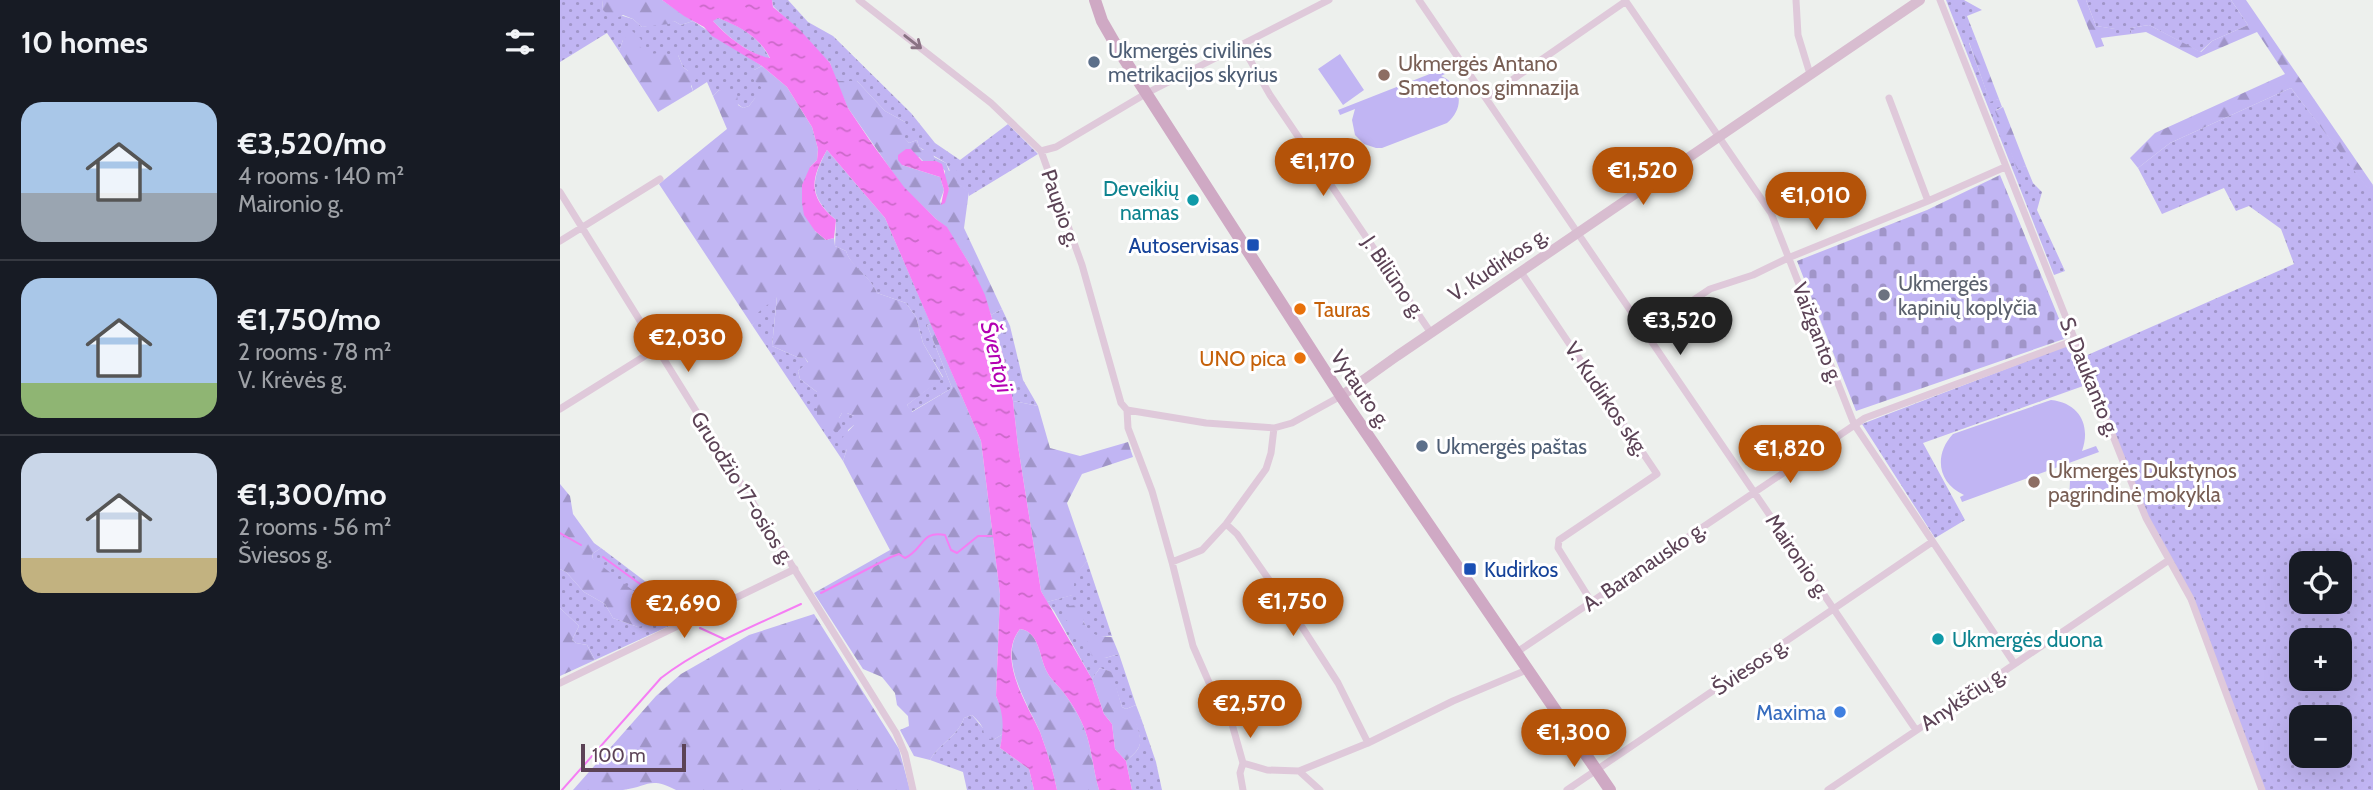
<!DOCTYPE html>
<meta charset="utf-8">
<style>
:root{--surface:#171b24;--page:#242831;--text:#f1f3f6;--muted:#9ea1a6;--line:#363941;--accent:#b45309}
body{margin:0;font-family:Cabin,sans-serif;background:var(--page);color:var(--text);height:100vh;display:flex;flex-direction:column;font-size:26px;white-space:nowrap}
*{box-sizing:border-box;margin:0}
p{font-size:23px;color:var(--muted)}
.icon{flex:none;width:38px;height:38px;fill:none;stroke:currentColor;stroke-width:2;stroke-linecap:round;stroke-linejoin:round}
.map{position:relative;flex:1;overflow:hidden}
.sheet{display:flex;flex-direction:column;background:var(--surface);width:560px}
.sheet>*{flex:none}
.tools{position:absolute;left:1729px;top:551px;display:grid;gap:14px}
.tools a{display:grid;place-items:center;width:63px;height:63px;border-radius:14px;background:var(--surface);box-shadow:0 7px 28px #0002;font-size:35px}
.scale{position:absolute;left:21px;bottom:18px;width:105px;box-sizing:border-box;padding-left:7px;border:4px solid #5c4356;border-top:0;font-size:19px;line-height:24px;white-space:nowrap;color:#5c4356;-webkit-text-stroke:5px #fff;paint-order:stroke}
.price{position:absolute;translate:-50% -60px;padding:0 16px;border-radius:24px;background:var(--accent);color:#fff;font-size:23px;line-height:46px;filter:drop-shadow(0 2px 4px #0008)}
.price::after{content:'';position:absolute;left:50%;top:42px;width:21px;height:16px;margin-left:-10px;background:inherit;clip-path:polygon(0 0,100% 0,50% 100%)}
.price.selected{background:#222;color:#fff}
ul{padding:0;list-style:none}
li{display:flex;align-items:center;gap:21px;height:175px;padding:0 21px}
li+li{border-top:2px solid var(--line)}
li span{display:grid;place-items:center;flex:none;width:196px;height:140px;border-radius:21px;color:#555}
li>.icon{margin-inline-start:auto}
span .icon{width:84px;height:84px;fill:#fffc;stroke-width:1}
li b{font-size:30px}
h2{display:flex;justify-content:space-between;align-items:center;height:84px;padding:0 21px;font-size:30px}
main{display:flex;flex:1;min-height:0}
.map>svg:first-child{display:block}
</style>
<main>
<section class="sheet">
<h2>10 homes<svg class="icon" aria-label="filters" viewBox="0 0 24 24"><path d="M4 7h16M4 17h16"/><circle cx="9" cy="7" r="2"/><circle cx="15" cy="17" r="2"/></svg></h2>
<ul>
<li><span style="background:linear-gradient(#a9c7e8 65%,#9aa5b1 0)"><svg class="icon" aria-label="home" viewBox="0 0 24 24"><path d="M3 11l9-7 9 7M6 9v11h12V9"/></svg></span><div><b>€3,520/mo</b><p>4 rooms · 140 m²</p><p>Maironio g.</p></div></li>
<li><span style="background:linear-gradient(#a9c7e8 75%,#8fb573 0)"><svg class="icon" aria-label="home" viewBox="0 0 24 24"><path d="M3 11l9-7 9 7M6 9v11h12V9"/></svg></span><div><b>€1,750/mo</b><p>2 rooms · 78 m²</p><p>V. Krėvės g.</p></div></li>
<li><span style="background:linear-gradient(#c9d6e8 75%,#c2b280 0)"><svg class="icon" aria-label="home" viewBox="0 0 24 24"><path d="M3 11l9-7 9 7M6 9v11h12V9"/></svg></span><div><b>€1,300/mo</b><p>2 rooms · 56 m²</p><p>Šviesos g.</p></div></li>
</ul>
</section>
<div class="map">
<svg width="1813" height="790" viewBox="0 0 1813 790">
<defs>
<pattern id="grass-dots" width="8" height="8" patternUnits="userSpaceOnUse" patternTransform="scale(1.75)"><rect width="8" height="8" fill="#c1b5f3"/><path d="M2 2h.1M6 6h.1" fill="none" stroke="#a095c8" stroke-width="1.8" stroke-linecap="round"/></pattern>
<pattern id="forest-firs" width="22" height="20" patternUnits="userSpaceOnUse" patternTransform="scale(1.75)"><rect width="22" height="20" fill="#c1b5f3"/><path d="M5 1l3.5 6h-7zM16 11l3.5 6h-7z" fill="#a095c8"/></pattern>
<pattern id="cemetery-stones" width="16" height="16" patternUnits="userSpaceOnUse" patternTransform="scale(1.75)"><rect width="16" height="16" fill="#c1b5f3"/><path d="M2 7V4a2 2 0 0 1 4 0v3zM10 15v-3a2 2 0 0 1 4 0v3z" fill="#a095c8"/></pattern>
<pattern id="water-ripples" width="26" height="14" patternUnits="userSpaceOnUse" patternTransform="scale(1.75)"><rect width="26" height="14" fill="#f57ef4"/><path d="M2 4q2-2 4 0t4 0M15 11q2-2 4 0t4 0" fill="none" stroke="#ca69c8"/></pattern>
</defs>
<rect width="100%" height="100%" fill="#edf0ed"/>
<!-- grass -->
<path fill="url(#grass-dots)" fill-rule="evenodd" d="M0 0H42L43 10 73 19 82 27 114 21 121 25 133 21 202 66 194 70 203 88 189 106 183 108 159 90 153 96 147 82 133 91 128 71 123 67 118 55H83L63 40 59 51 47 33 0 62Z
M212 0H228L248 22 273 36 351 113 375 143 400 160 448 124 478 154 409 196 408 191 396 183 386 163 359 147 357 140 349 143 341 135 345 122 325 111 297 81H276L270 63 213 6Z
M1386 0H1404L1422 10 1407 16 1416 39 1409 43 1430 101 1439 99 1442 107 1436 110 1457 168 1466 166 1473 183 1482 192 1477 210 1505 271 1494 275Z
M1526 0H1671L1688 25 1652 41 1640 52 1589 25 1570 28 1572 34 1556 36 1555 29 1536 26Z
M158 18C180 26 200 37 210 59 187 53 168 37 152 20Z
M1731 88 1808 188 1813 185V790H1703L1631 599 1586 518 1523 357 1734 264 1721 229 1689 206 1676 211 1664 188 1602 214 1578 168 1610 143ZM1741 564H1780V602H1741ZM1741 640H1780V679H1741ZM1741 718H1780V756H1741Z
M267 150 325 218 371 324 367 325 392 388 351 412 347 405 383 377 363 343 356 317 346 303 317 293C308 273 292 269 286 251L275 246 276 220C248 196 251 180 267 150Z
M217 296 212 346 237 357 245 358 248 363 238 371 240 379 257 392V415L279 418 282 413H287L294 416V425L288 430 287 449 283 461 192 325 196 321 194 315Z
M442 309 450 326 463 380 478 406 453 401 447 369 431 315Z
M1506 346 1513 349 1526 385 1363 443 1405 520 1375 538 1302 424Z
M41 548 131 616 35 660 27 645 16 643 12 640 19 626 0 608V569L6 572 24 592 45 604 53 618 78 627 33 559 32 554Z
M527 561 552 636 540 637 530 633 523 621 513 625 545 658 559 654 576 705 566 709 562 707 551 672 540 668 532 679 494 611 487 602 512 595 514 576Z
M412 715 433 740 443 734 440 748 469 769 474 790H407L403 772 370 760C379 744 398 736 404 718Z
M581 718 596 762 602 790H572L566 761C584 746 582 743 575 721Z"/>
<!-- forest -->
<path fill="url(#forest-firs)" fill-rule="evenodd" d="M42 0H102L133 21 121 25 114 21 109 24 82 27 73 19 63 15 53 20 43 10Z
M1517 0H1526L1536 26 1556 29V36L1541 38 1544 46 1536 48Z
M1671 0H1686L1813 185 1808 189 1731 88 1610 143 1578 168 1570 158 1595 133 1725 74 1697 32 1637 58 1586 32 1572 34 1570 28 1589 25 1641 52 1652 41 1688 25Z
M71 30 81 39 79 46 83 49V55L99 53 118 55 123 67 128 71 134 69 139 75 131 86 133 91 98 112 59 51 63 40Z
M1416 39 1439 99 1430 102 1409 42Z
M202 66 227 87 252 127 258 149 257 160 250 167 255 231 266 240 274 238 275 246 286 251C292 268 309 274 317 293L346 303 356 317 363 343 383 378 347 405 352 412 392 388 367 325 371 324 421 441 440 594 436 696 443 712V734L433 740 424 737C424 726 420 723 412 715L404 718C398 736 379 744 370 760L354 756 340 730 349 726 348 716 337 705 335 693 322 677 303 669 254 593 330 550 283 461 287 449 281 439 294 425V416L287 413H282L279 418 281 428 276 433 257 415V392L240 379 238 371 248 362 245 358 237 357 212 346 217 297 195 315 197 321 192 325 99 184 167 129 153 96 159 90 177 94 178 105 183 108 189 106 195 98 196 92 202 88 192 78 194 70Z
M276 81H297L325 111 345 122 349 130 342 135 349 143 357 140 359 147 363 150 367 148 373 151 374 157 386 163 389 171 393 168 398 171 400 177 397 183 409 191 404 228 442 309 431 315 412 268 387 228 376 219 343 187 288 108ZM359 157 363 161H376L385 171V179L389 189 381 204 380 201 384 190 380 177 342 165Z
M1443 107 1466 166 1457 169 1435 111Z
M453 401 478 406 490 448 520 456 568 442 573 457 522 474 507 503 527 561 515 576 513 595 487 602 481 591 458 446Z
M0 484 10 496 13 514 34 543 41 548 32 554 33 559 95 608 102 615 98 622 78 627 53 618 45 604 24 592 6 572 0 569Z
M516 605 526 613 523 621C531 635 537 637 552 637L559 654 545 658 532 656 527 641 522 636 515 637 511 630 513 625 506 620 504 614 508 606Z
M0 608 19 626 12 640 16 643 27 645 35 660 0 676Z
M254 614 339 749 350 790H116C89 776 88 787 63 790 47 790 29 790 13 790L96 696 121 674 189 635Z
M460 629C480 632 479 657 487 672 491 680 499 686 504 693 510 701 517 712 521 721 532 743 532 767 539 790H497C493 770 487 751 480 732 468 704 437 659 460 629Z
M540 668 552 672 562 707 566 709 576 705 581 718 576 722C582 743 584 746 566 761L555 749 552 724 544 714 532 679Z"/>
<!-- cemetery -->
<path fill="url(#cemetery-stones)" d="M1440 175 1507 338 1296 411 1237 261 1367 210Z"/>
<!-- park -->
<path fill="#c1b5f3" d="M780 54 804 90 783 105 758 69Z
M885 68 887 73 881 76C902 85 905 108 887 123L822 148H816L804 144 795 135 792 120 795 109 780 115 778 110Z
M1491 400C1520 403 1531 426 1522 451L1536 446 1539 452 1402 502 1400 497 1404 495C1377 483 1374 454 1393 434Z
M1510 481H1551V502H1509Z"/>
<!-- water -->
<path fill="url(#water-ripples)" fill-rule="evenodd" d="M102 0H212L213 7 239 29 270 63 288 108 313 145 344 187 376 219 387 227 412 268 425 295 447 369 453 401 458 446 481 591 532 679 544 714 552 724 555 749 566 761 572 790H539C532 767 532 743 521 721 517 712 510 701 504 693 499 686 491 680 487 672 479 657 480 632 460 629 436 659 468 705 480 732 487 751 493 770 497 790H474L469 769 440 748C444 729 444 714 436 696L440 594 421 441 325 218 267 150C250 180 248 197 276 220L274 238 266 240 255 231 244 215 242 203V185L250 167 257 160 258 149 252 127 227 87 202 66 152 36 144 27 124 16ZM158 18C180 27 199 36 210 58 188 54 168 37 153 21Z
M346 149H351L362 161H376L382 164 389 189 385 203 381 205 384 190 380 177 342 165 338 160V155Z"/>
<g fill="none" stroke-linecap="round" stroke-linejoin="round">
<!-- stream -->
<path stroke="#f57ef4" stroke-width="2" d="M0 533 21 545
M43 557 113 608
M261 593 331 557 339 554 345 558C364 549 361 530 385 535L391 550 397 553 418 536H432
M140 628 164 639
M2 790 101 678C139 648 196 625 241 604"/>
<!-- street -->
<path stroke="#dfc9da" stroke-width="7" d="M299 0 431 103 481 151 522 265 561 403 567 410 568 428 592 491 612 562 633 646 651 687 672 724 683 763 680 773 683 790
M859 0 1356 730
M1065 0 1211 213 1294 424 1454 663
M1236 0 1238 35 1250 74
M1380 0 1568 474 1586 518 1631 599 1702 790
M682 46 710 95 871 333
M926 98 1066 1
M1329 98 1368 201
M481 151 496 147 587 93 769 0
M0 192 336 733 345 754 353 790
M0 241 100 179
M961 272 1097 474 999 540 998 548 1031 601
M1086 332 1150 289 1193 275 1228 258 1368 201 1445 167
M0 409 96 349
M567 410 646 423 714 428 732 423 781 396
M666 524 677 534 742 627 778 683 808 743
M612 562 642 550 666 524 706 469 711 453 714 428
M957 652 1305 418 1515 340
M0 683 235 569
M683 763 707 770 739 771 808 743 893 701 969 669
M739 771 760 790
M1007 790 1372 542
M1268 790 1609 560"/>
<!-- secondary -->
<path stroke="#d8bdd0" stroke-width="10" d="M781 396 837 356 1360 0"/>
<!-- primary -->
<path stroke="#cfa9c4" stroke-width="12" d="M535 0 542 21 561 54 781 396 1050 790"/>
</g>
<!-- one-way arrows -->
<defs><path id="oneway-shaft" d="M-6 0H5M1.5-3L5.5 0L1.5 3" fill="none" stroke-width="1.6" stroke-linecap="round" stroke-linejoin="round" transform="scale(1.75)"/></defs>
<use stroke="#8a7284" href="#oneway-shaft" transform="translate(353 42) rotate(38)"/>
<!-- markers -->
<g fill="#5c6f8a" stroke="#fff" stroke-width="2.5">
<circle cx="534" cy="62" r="7"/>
<circle cx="862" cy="446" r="7"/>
</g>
<g fill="#8d6e63" stroke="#fff" stroke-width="2.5">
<circle cx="824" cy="75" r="7"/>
<circle cx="1474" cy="482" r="7"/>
</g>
<g fill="#0f9aa8" stroke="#fff" stroke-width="2.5">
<circle cx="633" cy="200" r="7"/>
<circle cx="1378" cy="639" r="7"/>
</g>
<g fill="#1a4fb4" stroke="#fff" stroke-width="2.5">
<rect x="686" y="238" width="14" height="14" rx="3.5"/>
<rect x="903" y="562" width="14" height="14" rx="3.5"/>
</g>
<circle fill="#6b7280" stroke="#fff" stroke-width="2.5" cx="1324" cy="295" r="7"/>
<g fill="#e8710a" stroke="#fff" stroke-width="2.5">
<circle cx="740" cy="309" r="7"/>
<circle cx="740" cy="358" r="7"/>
</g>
<circle fill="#3f7fe0" stroke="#fff" stroke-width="2.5" cx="1280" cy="712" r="7"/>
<g text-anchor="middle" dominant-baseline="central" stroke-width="6" stroke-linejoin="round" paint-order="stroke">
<!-- service labels -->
<g font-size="21" fill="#4e5e75" stroke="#fff" text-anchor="start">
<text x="548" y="50">Ukmergės civilinės<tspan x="548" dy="24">metrikacijos skyrius</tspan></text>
<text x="876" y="446">Ukmergės paštas</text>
</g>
<!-- education labels -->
<g font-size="21" fill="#785e54" stroke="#fff" text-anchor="start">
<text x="838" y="63">Ukmergės Antano<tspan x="838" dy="24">Smetonos gimnazija</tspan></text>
<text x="1488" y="470">Ukmergės Dukstynos<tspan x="1488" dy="24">pagrindinė mokykla</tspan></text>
</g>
<!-- culture labels -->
<g font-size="21" fill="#0d838f" stroke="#fff" text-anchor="end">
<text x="619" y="188">Deveikių<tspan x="619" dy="24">namas</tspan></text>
<text x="1392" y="639" text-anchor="start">Ukmergės duona</text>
</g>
<!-- street labels -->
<g font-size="21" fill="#5c4356" stroke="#fff">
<text transform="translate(501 208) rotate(71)">Paupio g.</text>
<text transform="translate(938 264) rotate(-34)">V. Kudirkos g.</text>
<text transform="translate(834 277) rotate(56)">J. Biliūno g.</text>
<text transform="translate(1258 333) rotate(69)">Vaižganto g.</text>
<text transform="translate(1530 377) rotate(68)">S. Daukanto g.</text>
<text transform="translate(801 389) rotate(56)">Vytauto g.</text>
<text transform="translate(1047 399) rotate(56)">V. Kudirkos skg.</text>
<text transform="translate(183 488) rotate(58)">Gruodžio 17-osios g.</text>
<text transform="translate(1238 556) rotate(56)">Maironio g.</text>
<text transform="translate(1084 566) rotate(-34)">A. Baranausko g.</text>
<text transform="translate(1190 666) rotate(-34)">Šviesos g.</text>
<text transform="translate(1403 698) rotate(-34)">Anykščių g.</text>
</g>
<!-- transit labels -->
<g font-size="21" fill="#164399" stroke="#fff" text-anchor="end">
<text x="679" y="245">Autoservisas</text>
<text x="924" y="569" text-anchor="start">Kudirkos</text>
</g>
<!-- worship labels -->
<g font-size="21" fill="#5b616d" stroke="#fff" text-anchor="start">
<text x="1338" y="283">Ukmergės<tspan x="1338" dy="24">kapinių koplyčia</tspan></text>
</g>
<!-- food labels -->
<g font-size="21" fill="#c56008" stroke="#fff" text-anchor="start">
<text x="754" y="309">Tauras</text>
<text x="726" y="358" text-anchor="end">UNO pica</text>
</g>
<!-- shop labels -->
<g font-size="21" fill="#366cbe" stroke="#fff" text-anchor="end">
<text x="1266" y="712">Maxima</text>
</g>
<!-- water labels -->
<g font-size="23" font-style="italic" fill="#b300b2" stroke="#fff">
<text transform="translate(437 357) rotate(76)">Šventoji</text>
</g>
</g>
</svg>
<div class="tools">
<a><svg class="icon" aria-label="locate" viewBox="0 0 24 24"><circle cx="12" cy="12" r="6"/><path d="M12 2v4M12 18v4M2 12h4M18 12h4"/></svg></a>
<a>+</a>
<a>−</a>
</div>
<div class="scale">100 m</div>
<b class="price" style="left:763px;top:198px">€1,170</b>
<b class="price" style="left:1083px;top:207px">€1,520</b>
<b class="price" style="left:1256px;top:232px">€1,010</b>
<b class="price selected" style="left:1120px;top:357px">€3,520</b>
<b class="price" style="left:128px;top:374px">€2,030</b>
<b class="price" style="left:1230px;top:485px">€1,820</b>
<b class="price" style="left:733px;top:638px">€1,750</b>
<b class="price" style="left:124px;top:640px">€2,690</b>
<b class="price" style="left:690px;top:740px">€2,570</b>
<b class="price" style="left:1014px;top:769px">€1,300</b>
</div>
</main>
